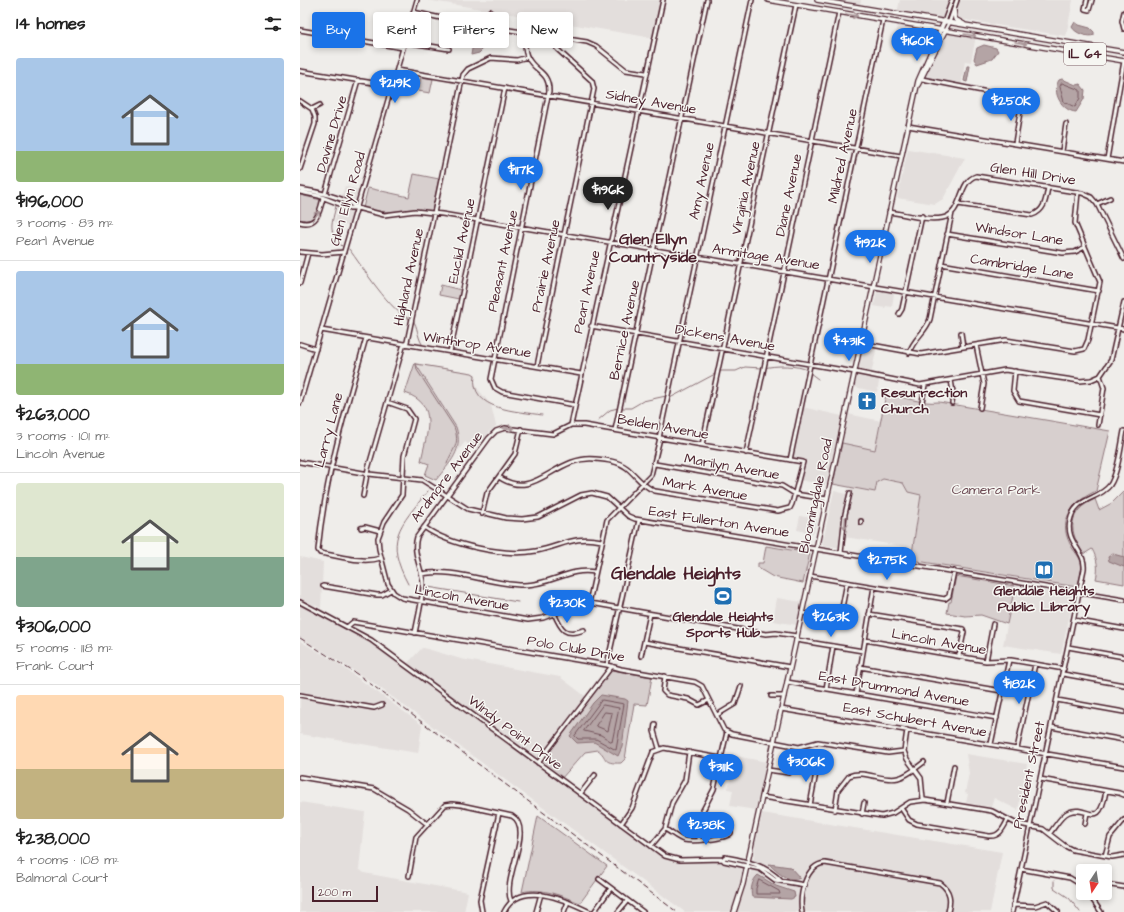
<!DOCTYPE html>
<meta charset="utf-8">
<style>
:root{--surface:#fff;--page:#f6f6f6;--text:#222;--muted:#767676;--line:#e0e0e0;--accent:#1a73e8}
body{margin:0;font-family:"Architects Daughter",sans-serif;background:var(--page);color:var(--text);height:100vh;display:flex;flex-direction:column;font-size:15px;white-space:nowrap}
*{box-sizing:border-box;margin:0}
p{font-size:13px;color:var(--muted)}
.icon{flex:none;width:22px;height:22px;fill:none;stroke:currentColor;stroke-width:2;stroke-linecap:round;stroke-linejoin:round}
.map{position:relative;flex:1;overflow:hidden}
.side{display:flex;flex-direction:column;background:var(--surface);width:300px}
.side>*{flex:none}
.hud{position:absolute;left:12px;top:12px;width:380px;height:36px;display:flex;gap:8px}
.needle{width:26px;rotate:192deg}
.tools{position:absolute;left:776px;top:864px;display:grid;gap:8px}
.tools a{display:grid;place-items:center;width:36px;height:36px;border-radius:4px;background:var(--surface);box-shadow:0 2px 6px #0003;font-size:20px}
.scale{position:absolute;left:12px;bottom:10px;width:66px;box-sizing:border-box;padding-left:4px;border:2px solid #4a1f2b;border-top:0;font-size:11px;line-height:14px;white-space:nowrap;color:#4a1f2b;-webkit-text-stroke:3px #f6f6f2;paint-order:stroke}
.price{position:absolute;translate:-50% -34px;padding:0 9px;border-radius:14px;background:var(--accent);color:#fff;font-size:13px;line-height:26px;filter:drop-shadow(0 1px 2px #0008)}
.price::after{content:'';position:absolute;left:50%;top:24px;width:12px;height:9px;margin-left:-6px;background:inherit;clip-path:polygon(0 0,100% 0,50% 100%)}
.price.selected{background:#222;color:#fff}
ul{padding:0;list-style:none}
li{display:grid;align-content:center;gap:8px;height:212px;padding:0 16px}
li+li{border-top:1px solid var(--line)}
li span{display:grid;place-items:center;height:124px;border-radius:4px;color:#555}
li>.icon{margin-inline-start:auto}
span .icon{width:72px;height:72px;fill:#fffc;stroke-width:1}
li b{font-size:17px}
h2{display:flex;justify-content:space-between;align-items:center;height:48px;padding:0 16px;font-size:17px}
.chip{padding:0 14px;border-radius:4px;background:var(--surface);box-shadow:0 2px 6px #0003;font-size:14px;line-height:36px}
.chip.selected{background:var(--accent);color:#fff}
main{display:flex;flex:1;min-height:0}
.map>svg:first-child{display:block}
</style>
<main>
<section class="side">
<h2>14 homes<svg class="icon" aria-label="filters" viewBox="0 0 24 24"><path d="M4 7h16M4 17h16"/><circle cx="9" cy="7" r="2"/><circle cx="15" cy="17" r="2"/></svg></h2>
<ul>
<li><span style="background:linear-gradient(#a9c7e8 75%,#8fb573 0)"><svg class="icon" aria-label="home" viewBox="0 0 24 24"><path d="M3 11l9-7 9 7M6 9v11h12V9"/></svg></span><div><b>$196,000</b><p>3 rooms · 83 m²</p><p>Pearl Avenue</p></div></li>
<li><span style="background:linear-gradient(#a9c7e8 75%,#8fb573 0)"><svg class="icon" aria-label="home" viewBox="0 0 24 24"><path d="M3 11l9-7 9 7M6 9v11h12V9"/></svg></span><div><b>$263,000</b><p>3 rooms · 101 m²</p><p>Lincoln Avenue</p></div></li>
<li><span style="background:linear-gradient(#dfe7d0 60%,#7fa58c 0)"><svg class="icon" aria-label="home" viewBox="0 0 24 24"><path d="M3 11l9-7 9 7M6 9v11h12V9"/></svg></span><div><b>$306,000</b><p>5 rooms · 118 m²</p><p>Frank Court</p></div></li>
<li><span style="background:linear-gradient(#ffd9b3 60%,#c2b280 0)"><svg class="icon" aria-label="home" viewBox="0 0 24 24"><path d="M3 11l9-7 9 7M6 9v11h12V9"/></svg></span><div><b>$238,000</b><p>4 rooms · 108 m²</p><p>Balmoral Court</p></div></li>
</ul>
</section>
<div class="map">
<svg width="824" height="912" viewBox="0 0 824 912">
<rect width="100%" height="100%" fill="#efedea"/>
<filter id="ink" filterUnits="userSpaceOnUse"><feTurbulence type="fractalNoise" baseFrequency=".025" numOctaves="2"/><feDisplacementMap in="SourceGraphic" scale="8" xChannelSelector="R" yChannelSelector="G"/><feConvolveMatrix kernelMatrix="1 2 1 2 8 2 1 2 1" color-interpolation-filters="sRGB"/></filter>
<g filter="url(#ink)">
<!-- built -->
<path fill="#e3dedc" d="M127 0H361L353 38Z
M523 0H561L560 6Z
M600 0H650L643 21 597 13Z
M659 0H773L766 36 659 19 657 13Z
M598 23 639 30 627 55 594 49Z
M646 31 676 36 671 62 665 61 661 87 623 79Z
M608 149 665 158 643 199 635 204 597 198Z
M45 186 61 191 56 207 40 201Z
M40 203 56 208 51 227 34 222Z
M577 291 594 293 592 307 586 306 585 308 574 306Z
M563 343 577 346 571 375 580 377 577 392 554 387Z
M115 363 176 374 174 384 191 405 196 426 189 432 176 449 165 442 158 451 159 437 156 427Z
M502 407 542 416 531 467 525 485 500 480 504 462 491 460Z
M548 414 581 421 575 450 542 443Z
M583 479 603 483 621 495 613 548 545 537V528L541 548 522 545 534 491 551 495V488L575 492 577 482Z
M500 516 517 519 514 533 497 530Z
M0 557 23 562 21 608 0 598Z
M715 586 774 596 761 654 703 645Z
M477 598 502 602 497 625 473 621Z
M0 603 70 641 105 666 122 648H124L161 659 260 677 289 699 241 763 363 856 378 861 422 859 424 856 445 860 438 894 431 912H385L72 682 0 637Z
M0 641 36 662 122 725 118 753 0 734Z
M666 754 727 764 718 810 694 798 691 807 666 803 668 794 665 793 669 773Z
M435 756 467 762 456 810 430 806 433 790 428 789Z
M0 802 65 812 59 869 64 873 168 892 164 912H0Z
M462 813 702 852 690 912H437L453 864 455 845Z"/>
<!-- green -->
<path fill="#d7cfce" stroke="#90777c" d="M121 77 133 79 130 93 118 91Z
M114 174 139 179 132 211C105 209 90 216 63 208L68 188 109 197Z
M0 195 21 200 17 215 10 220H0Z
M141 285 161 290 159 299 139 295Z
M115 363 156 427C164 451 150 462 136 480L125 475 129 464 121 461C126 435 140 404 105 393Z
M586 394C605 397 620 404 639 402L810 431 796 491C774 501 757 519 770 544 773 551 780 556 781 563 783 571 779 580 777 587L611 560 621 495 608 492 603 483 583 479 577 482 575 492 533 484 542 443 575 450Z
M824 491V584L796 579C799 568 797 558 792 549L784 554C768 532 767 511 795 499L799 510 812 503Z
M466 546 510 553 503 583 473 577 458 568V563H463Z
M656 576 715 586 707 624 681 615 665 616 647 613 649 602H651Z
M312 670 352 677 347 705 334 704 325 759 321 763C301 764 308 757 298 750L285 752 260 780 241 763Z
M238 816 307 866 280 903C262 896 242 887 222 892Z"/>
<!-- water -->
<path fill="#b4a4a5" stroke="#8a6f74" d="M775 22 779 25 790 28 794 32V35C788 38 775 33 772 27Z
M175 31 205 35V38L188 44 179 53 171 55Z
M684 45 696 48 698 51 692 59 677 64 674 59 677 48Z
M667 66H670L667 82 664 81Z
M762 79 776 85 780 84 785 90 784 99 776 112C762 111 751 92 759 80Z
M813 554 824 557V567L809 561 808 557Z
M301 695 325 699 328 701 322 747 318 756 294 742 277 743 270 736 293 703Z
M469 864 490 867 500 878C488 883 477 872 469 864Z
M458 875 476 886 494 892 495 897 491 899 452 897C450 890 452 880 458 875Z"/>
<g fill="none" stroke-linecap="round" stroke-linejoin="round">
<!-- shore -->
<path stroke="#74545c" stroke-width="1" d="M762 83 780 90V98L775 107 764 102 760 87Z
M302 700 324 704 316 750 296 739H278L275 736Z
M303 705 319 708 312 742 301 735 284 731Z
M305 712 312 713 308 731 296 726Z
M459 880 479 891 480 894H456V889Z"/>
<!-- stream -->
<path stroke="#8a6f74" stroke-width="1" d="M36 206C32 224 27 232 42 246
M49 249C62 266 91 313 110 319
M113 320C118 327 117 336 122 344
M465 368C473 365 500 365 507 370
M420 371H436L445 367 462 368
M510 373 518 379
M370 398 415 374
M322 408H331L343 401 366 396
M297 421 310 410 318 408
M147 464C152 448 161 446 154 427L117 370 116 364 172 373 175 375C169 411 218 411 242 415
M108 584C84 539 99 527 128 491
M128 587 218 602
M754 881V888L769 898 780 912"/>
<defs>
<path id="minor" d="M787 0 785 9 789 10 792 0
M113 12 141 18 145 20 287 42 296 46 326 70 346 73
M824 12 822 21 824 29
M644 22 652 0
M649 23 657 0
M187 27 190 11
M0 30 103 48
M226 34C225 41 224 52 228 58 235 72 249 71 249 91L191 379 195 388 202 392 275 405
M105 42 149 49
M97 70 601 156
M0 71 92 86
M622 79 718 98 721 106 715 143
M0 101 12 109 15 117V124L0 169
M12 109 20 105
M608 126 824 162
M762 151 766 124
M807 159 824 61
M0 189C14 191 47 198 57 208
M0 192 19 196 50 208H57L84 215 115 211 142 214 824 329
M25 194 58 80
M658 204 732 215C745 211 746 199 748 187
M797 204 810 198
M589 212C605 214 626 221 642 218 664 214 657 182 676 176L782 193 791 197 797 204 824 259
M0 222C17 227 20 211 23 198
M647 234 763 253 775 252 785 247
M0 252 22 254 44 252
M641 264 799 291
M0 283 8 253
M599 314 602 309 622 216
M291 326 555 372 620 385 705 370 780 381 791 380 800 376
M21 330 281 374
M661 333 663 347
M66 338C46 408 25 477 18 550L20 553C40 556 62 564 81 558
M561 343 621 354 706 340 775 351 784 349 788 340 800 282 775 223 778 192
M0 344 16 349
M676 345 684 384 680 408
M150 352 205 88
M609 353C613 339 626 332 630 319L652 213
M237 366 294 89 292 81 257 49 255 42 258 21
M715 371 713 391 719 401 800 415
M651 380 653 392 652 403
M87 402 107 409 114 419 104 456 102 495 84 522 78 538 79 549 88 584 94 593 102 598 228 620 243 618 285 602 466 634 476 633 497 636
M622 402 625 385
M0 403 117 0
M271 425 363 0
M798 425 804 388 800 376 811 360 824 302
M315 430 407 0
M359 438 452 0
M402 445 496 5
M446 453 539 12
M490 460 583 20
M0 462 69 474 122 480 168 509 206 518 222 519 238 517 281 495 292 493 307 497 328 516 335 519 824 600
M355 464 482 486 495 494 527 499
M63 496 68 469 103 347 107 342 163 75 168 69 191 58 217 60 227 57
M182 514 187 493 215 454 221 429
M561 523V521
M124 527C149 545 205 557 236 551 263 546 273 535 302 541
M61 528 65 527 80 531
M541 553 545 514 550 493
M121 574C155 567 190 585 224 585 252 585 269 567 295 572
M510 576 645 599 649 596 654 571
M23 586 77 595H82L91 590
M0 602 71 640 90 654 365 856 380 860 423 859 425 857C446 861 465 864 481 881
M289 603 307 520 351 475 360 438
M254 613C261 630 265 637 284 630
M502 613 540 618 547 582
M569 614 663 629 664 632 659 656
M774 620 824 629
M47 627 53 622 307 665 321 669 395 682 402 686 424 730 432 734 499 747 518 742 588 753 604 751
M115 633C118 617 123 599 123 583 122 568 112 553 117 537L189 438 196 431 205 428 253 434 271 425H284L503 462 492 504 490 508 478 511 355 491C343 487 337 476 327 468 318 461 306 460 295 459 255 455 235 502 199 477
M496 640 563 651
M565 640 686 661 711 660 764 669
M344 642 490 667
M768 647 824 657
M341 656 350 614
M686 661 693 624
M307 665 339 520
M560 667 702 691
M763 674 824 685
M365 676 363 691 367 695 388 699 399 705 409 700
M487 682 697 718
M526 689 533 646
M556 694 574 587
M0 695 74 708 82 705
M471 696H484
M757 700 824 712
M481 709 824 767
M417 715 435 704 441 686
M355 724 354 731 359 748
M751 727 824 740
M607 730 604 751 607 759 621 778 623 799
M691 744 709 660
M717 749 735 664
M238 763 312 666
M468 770 489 773
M0 777 74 789 108 809 127 824
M740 779 819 793 824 795
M280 794 295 775
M462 797 582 816 593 813 610 802 625 800 692 811 715 823 743 829 765 846 773 850 812 857 824 855
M647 803 654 766
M510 805 516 773 519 770
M601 808 609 820 617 824 689 836C700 837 704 827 708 819
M535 810 538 790 549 776C564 769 582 782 598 778 608 776 616 768 624 762
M562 814 564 803
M321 824 332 808 353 752 364 748 420 758
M785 824 787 813
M365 829C371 832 378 839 384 840 393 842 426 839 431 833V823
M750 833C755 827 761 815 769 812 788 804 799 832 806 791
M399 840V818L414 789 427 732
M351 846 365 829 372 803 385 780 389 752
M805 856 810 837 824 820
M423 859 424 861 460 869 475 880 505 885
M721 869 770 878 783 886
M109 876 116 837 145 805 152 804 161 805 212 816C235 829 201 879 211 901
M299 879 343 912
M805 884 824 887
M788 893 801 912
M713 905 735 906 747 902 758 912
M182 912 180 900 199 813
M204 912C220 879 266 900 290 912
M236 912 241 894
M264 912 268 902
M294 912 311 888
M318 912 327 901
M502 912C499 896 505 865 525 863L640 883C651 891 651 900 648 912
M712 912 784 569C786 551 765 542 770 521 775 496 798 501 810 485 818 473 821 446 824 431"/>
<path id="major" d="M468 0 824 61
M517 0 824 52
M654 10 655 19 664 24
M624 28 633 34 634 42
M618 85 649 23
M434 912 443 884 618 81 644 22"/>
</defs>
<!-- minor casing -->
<use href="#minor" stroke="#4a1f2b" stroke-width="6"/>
<!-- major casing -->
<use href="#major" stroke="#4a1f2b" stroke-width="6"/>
<!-- minor -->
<use href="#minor" stroke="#f6f6f2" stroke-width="3"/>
<!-- major -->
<use href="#major" stroke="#f6f6f2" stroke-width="3.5"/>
<!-- rail -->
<path stroke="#4a1f2b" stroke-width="1" stroke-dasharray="6 3" stroke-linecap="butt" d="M0 638 60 676 377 912"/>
</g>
<!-- one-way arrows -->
<defs><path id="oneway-shaft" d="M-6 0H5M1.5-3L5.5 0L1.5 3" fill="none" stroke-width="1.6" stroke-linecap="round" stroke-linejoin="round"/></defs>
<g stroke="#a99598">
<use href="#oneway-shaft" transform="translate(552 15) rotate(10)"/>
<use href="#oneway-shaft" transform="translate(670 35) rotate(9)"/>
<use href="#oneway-shaft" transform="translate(721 43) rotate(10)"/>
<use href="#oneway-shaft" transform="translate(16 216) rotate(-55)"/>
<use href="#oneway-shaft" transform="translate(208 428) rotate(-1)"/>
<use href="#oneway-shaft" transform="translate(545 523) rotate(92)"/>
</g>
</g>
<!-- icons -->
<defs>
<symbol id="church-square" viewBox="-11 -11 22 22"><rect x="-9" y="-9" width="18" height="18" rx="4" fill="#1f6fb2" stroke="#f6f6f2"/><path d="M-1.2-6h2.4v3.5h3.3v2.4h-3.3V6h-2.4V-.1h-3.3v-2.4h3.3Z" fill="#fff"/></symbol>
<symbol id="library-square" viewBox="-11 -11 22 22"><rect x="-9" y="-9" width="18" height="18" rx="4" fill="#1f6fb2" stroke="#f6f6f2"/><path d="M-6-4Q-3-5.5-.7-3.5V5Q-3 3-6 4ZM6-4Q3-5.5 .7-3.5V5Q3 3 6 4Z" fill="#fff"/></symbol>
<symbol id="stadium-square" viewBox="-11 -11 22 22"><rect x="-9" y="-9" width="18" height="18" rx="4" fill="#1f6fb2" stroke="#f6f6f2"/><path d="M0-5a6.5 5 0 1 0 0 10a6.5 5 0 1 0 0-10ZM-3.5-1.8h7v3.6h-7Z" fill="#fff"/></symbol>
</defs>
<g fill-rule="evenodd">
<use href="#church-square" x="556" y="390" width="22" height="22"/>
<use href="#library-square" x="733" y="559" width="22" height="22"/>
<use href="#stadium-square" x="412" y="585" width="22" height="22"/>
</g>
<g text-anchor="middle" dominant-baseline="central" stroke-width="3" stroke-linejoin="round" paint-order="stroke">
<!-- shield labels -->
<rect fill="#f6f6f2" stroke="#7e6067" stroke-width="1" x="764" y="43" width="42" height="22" rx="3"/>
<g font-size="13" font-weight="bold" fill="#4a1f2b">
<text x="785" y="54">IL 64</text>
</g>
<!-- street labels -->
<g font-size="14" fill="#4a1f2b" stroke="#f6f6f2">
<text transform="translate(351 102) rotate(10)">Sidney Avenue</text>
<text transform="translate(32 134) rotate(-74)">Davine Drive</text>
<text transform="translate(543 156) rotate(-78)">Mildred Avenue</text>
<text transform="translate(733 174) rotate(9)">Glen Hill Drive</text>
<text transform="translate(402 181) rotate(-78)">Amy Avenue</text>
<text transform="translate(446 188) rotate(-78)">Virginia Avenue</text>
<text transform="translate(489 195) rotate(-78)">Diane Avenue</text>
<text transform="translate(48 199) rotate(-74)">Glen Ellyn Road</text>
<text transform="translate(719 234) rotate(9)">Windsor Lane</text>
<text transform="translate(162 241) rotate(-78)">Euclid Avenue</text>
<text transform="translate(466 257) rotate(9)">Armitage Avenue</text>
<text transform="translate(203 261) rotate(-78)">Pleasant Avenue</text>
<text transform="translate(246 266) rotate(-78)">Prairie Avenue</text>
<text transform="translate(722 267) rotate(9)">Cambridge Lane</text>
<text transform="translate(109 277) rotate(-78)">Highland Avenue</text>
<text transform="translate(287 292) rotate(-78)">Pearl Avenue</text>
<text transform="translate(325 330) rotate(-78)">Bernice Avenue</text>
<text transform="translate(425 338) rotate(10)">Dickens Avenue</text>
<text transform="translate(177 345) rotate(9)">Winthrop Avenue</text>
<text transform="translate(363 427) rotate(10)">Belden Avenue</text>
<text transform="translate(29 430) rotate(-75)">Larry Lane</text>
<text transform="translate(432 467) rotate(10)">Marilyn Avenue</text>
<text transform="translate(147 477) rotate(-53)">Ardmore Avenue</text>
<text transform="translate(405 489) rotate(10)">Mark Avenue</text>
<text transform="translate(516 496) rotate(-78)">Bloomingdale Road</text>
<text transform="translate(419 522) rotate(9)">East Fullerton Avenue</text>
<text transform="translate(162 598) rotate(10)">Lincoln Avenue</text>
<text transform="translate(639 642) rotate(10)">Lincoln Avenue</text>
<text transform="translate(276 649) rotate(10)">Polo Club Drive</text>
<text transform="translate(594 689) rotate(10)">East Drummond Avenue</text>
<text transform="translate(615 720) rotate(10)">East Schubert Avenue</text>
<text transform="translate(215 733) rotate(37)">Windy Point Drive</text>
<text transform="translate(729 775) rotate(-78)">President Street</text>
</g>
<!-- poi labels -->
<g font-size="14" font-weight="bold" fill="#4a1f2b" stroke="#f6f6f2">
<text x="581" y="393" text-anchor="start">Resurrection<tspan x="581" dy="16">Church</tspan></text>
<text x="744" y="591">Glendale Heights<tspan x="744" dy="16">Public Library</tspan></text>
<text x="423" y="617">Glendale Heights<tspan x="423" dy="16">Sports Hub</tspan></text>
</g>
<!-- park labels -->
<g font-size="14" fill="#6d4b54" stroke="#f6f6f2">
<text x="696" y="490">Camera Park</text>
</g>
<!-- quarter labels -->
<g font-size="16" font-weight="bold" fill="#4a1f2b" stroke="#f6f6f2">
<text x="353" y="239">Glen Ellyn<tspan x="353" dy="18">Countryside</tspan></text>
</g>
<!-- district labels -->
<g font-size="18" font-weight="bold" fill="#4a1f2b" stroke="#f6f6f2">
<text x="376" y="573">Glendale Heights</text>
</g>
</g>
</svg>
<div class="tools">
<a><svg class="needle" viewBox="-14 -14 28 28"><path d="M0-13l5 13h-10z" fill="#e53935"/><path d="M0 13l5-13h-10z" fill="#767676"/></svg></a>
</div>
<div class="scale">200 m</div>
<b class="price" style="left:617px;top:62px">$160K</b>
<b class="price" style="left:95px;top:104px">$219K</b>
<b class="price" style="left:711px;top:122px">$250K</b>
<b class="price" style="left:221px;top:191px">$117K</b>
<b class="price selected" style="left:308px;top:211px">$196K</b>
<b class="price" style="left:570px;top:264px">$192K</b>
<b class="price" style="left:549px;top:362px">$431K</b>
<b class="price" style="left:587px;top:581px">$275K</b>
<b class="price" style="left:267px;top:624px">$230K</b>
<b class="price" style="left:531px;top:638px">$263K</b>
<b class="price" style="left:719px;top:705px">$182K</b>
<b class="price" style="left:506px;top:783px">$306K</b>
<b class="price" style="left:421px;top:788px">$311K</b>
<b class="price" style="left:406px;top:846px">$238K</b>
<div class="hud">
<a class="chip selected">Buy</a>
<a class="chip">Rent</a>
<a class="chip">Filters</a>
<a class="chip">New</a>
</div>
</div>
</main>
